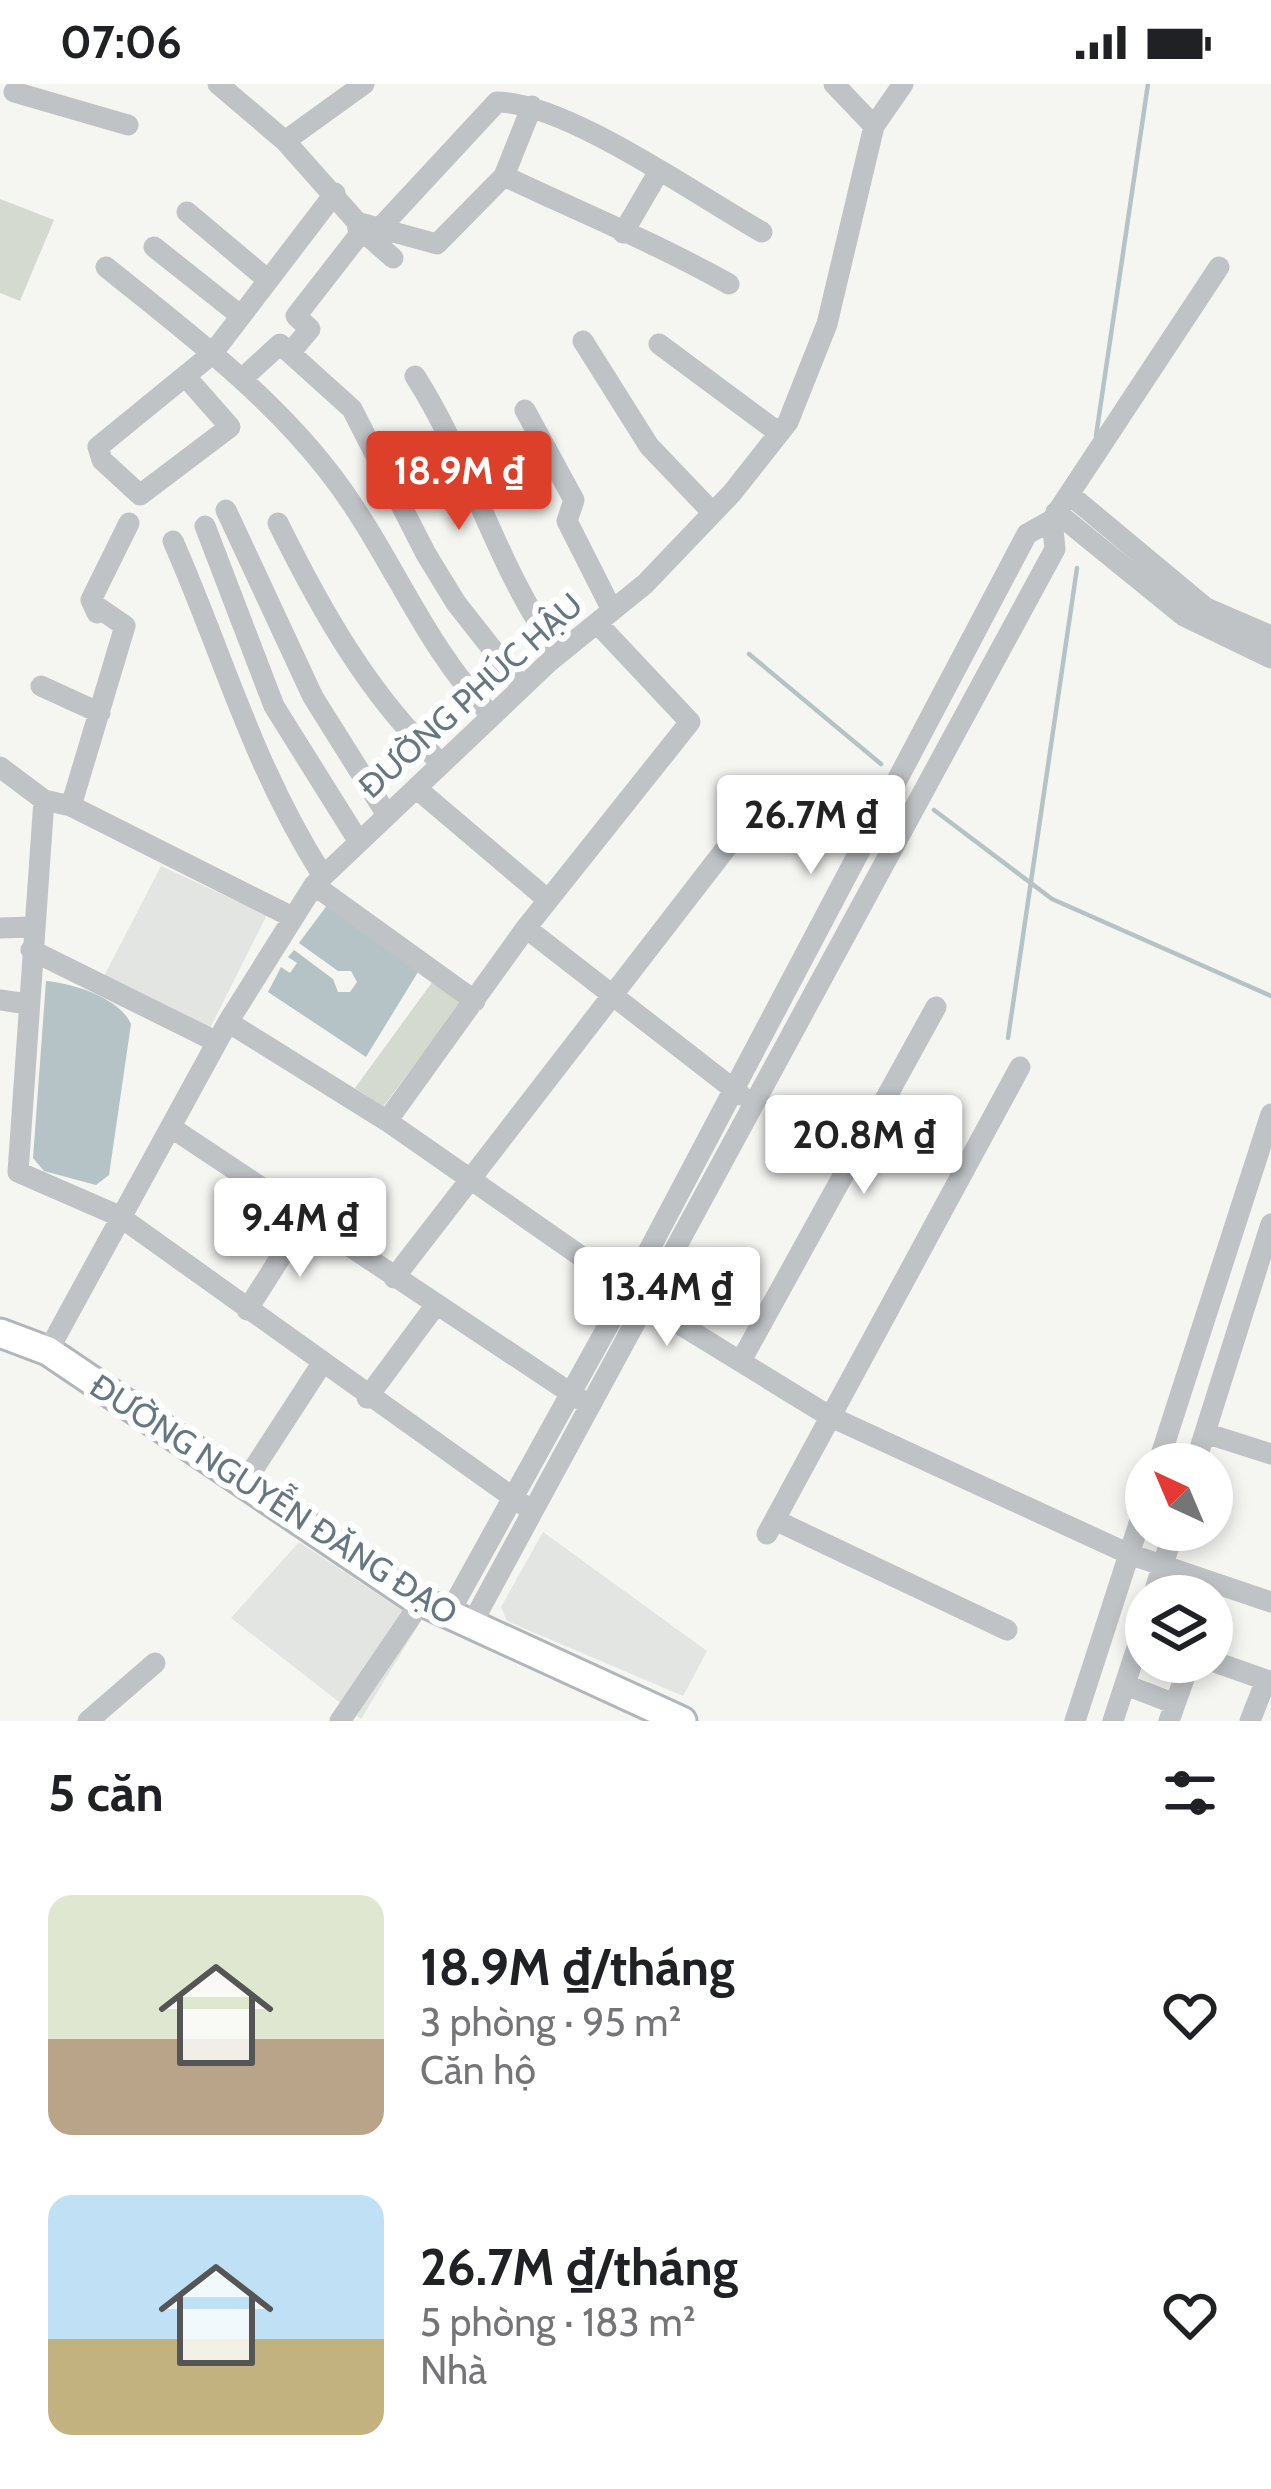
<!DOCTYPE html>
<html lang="vi">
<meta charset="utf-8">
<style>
:root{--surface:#fff;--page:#f2f2f2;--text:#202124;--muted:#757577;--accent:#dd402a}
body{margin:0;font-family:Cabin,sans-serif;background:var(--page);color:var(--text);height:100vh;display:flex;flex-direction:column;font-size:45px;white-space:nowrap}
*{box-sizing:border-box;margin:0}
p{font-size:39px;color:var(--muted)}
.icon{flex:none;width:66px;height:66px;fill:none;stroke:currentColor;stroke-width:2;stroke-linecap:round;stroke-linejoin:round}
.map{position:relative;height:1637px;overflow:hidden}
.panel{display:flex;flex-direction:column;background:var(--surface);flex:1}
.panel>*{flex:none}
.needle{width:78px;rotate:316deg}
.controls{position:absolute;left:1125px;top:1359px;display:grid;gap:24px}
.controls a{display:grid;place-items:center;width:108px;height:108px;border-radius:50%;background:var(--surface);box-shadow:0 6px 18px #0003;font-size:60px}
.price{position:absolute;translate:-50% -102px;padding:0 27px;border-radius:12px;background:#fff;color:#222;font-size:39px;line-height:78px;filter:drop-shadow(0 3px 6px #0008)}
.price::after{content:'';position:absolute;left:50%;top:72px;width:36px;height:27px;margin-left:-18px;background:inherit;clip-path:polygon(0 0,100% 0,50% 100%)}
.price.active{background:var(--accent);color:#fff}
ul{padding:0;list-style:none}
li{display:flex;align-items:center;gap:36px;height:300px;padding:0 48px}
li span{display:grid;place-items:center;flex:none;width:336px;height:240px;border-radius:24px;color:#555}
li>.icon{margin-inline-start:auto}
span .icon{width:144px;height:144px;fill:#fffc;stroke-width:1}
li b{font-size:51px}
h2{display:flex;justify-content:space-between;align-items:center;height:144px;padding:0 48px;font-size:51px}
.status{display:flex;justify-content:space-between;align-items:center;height:84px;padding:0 60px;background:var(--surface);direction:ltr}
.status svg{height:33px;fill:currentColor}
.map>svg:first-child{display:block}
</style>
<div class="status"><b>07:06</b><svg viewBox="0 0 49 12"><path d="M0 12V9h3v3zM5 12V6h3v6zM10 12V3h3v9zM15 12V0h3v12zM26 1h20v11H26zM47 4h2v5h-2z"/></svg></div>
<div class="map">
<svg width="1271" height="1637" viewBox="0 0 1271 1637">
<rect width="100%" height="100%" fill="#f5f5f2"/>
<!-- built -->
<path fill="#e3e5e3" d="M161 782 267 831 208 948 102 896Z
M543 1448 707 1567 683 1612 507 1537 501 1523Z
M299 1458 420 1538 361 1635 231 1534Z"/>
<!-- green -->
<path fill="#d5dad1" d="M0 115 54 136 20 217 0 209Z
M433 897 462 917 383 1023 355 1004Z"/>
<!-- water -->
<path fill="#b5c3c6" d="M328 820 418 888 366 973 268 908 281 883 290 889 297 879 288 873 294 866 333 895 338 908H350L357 898 351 887H338L299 859Z
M46 897C72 899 120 914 131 940L109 1091 96 1101 44 1087 33 1074Z"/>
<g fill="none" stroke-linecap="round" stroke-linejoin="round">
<!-- stream -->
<path stroke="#b5c3c6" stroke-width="4.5" d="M1096 352 1148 0
M749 570 881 680
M934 726 1052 815 1271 912
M1008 954 1077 484"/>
<defs>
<path id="major" d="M0 1249 48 1267 414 1514 682 1637"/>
</defs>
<!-- major casing -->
<use href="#major" stroke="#b0b6b9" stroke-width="33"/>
<!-- minor -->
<path stroke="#bfc3c6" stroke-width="21" d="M218 0 285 57 357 138 437 160 504 92C580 128 656 159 729 200
M834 0 874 42
M14 8 128 41
M285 57 364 0
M504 92 532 22
M187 128 268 196
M358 143 393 174
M381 143 497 18C565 18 698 112 762 148
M623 149 658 89
M154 163 241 232
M106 183C185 247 267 308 329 388 390 466 422 560 491 631
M583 257 649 362 713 429
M659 260 779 349
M290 269 310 245 296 232 359 151 357 138
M415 292C472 381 496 484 559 570
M186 293 230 343 140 411 102 376 98 363 212 270 335 109
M243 294 280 260 352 325 426 470 456 519 522 603
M525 326 574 416 567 437 612 526
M1069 410 1206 524 1271 552
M226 426 313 613 387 731
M1056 428 1184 532 1271 574
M278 439C320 524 370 614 441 679
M205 442 274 622 359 758
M173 457C224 573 253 682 323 792
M97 529 91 516 129 439
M41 602 100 629
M0 683 44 716 71 722 292 833
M416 704 548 816
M44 716 18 1088 119 1132 525 1422
M71 722 125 542 96 522
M314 801 475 917
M0 844 32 843
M526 844 741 1011
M31 866 217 958
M0 916 28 920
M228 938 387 1037 668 1233 829 1332 1129 1470 1271 1518
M387 1037 526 844 690 638 597 539
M172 1044 581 1316
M394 1194 737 750
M247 1226 305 1135
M48 1267 228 938 314 801 550 577 645 500 732 409 788 338 827 240 874 42 903 0
M742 1275 936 923
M367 1314 435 1222
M1205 1349 1271 1370
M1158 1380 1271 1030
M1195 1380 1271 1140
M245 1398 321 1281
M775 1436 1007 1546
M767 1450 1020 983
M1153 1512 1174 1446
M448 1531 629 1204 1027 450 1052 436 1219 183
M470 1543 1055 465 1052 436
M1212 1577 1266 1596 1250 1637
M1126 1601 1175 1620
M88 1637 155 1579
M340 1637 421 1518
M1075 1637 1146 1418
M1113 1637 1146 1536
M1169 1637 1190 1578"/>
<!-- major -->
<use href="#major" stroke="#fff" stroke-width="27"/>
</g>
<g text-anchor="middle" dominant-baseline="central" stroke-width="12" stroke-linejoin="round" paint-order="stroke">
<!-- street labels -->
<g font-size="33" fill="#657882" stroke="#fff">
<text transform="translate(470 611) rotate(-42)">ĐƯỜNG PHÚC HẬU</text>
<text transform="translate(274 1415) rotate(33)">ĐƯỜNG NGUYỄN ĐĂNG ĐẠO</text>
</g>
</g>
</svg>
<div class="controls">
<a><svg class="needle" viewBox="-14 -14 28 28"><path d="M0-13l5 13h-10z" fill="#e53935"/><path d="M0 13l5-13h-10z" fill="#757577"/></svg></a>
<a><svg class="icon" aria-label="layers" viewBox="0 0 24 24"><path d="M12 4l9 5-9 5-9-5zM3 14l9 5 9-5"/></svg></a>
</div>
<b class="price active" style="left:459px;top:449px">18.9M ₫</b>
<b class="price" style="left:811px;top:793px">26.7M ₫</b>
<b class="price" style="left:864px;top:1113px">20.8M ₫</b>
<b class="price" style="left:300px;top:1196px">9.4M ₫</b>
<b class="price" style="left:667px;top:1265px">13.4M ₫</b>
</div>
<section class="panel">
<h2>5 căn<svg class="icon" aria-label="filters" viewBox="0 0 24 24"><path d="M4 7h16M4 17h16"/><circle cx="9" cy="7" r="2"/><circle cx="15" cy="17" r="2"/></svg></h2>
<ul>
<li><span style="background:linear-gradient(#dfe7d0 60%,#b9a48a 0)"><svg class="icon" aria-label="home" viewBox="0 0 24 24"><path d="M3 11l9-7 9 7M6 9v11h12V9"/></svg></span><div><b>18.9M ₫/tháng</b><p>3 phòng · 95 m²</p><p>Căn hộ</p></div><svg class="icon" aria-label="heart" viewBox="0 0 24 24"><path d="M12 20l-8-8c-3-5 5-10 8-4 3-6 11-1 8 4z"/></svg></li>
<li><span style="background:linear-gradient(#bfe0f5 60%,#c2b280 0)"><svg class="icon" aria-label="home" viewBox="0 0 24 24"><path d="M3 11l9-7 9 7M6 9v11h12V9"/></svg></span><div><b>26.7M ₫/tháng</b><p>5 phòng · 183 m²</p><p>Nhà</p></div><svg class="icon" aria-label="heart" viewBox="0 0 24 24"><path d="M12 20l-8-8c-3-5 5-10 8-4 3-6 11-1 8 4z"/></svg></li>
</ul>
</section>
